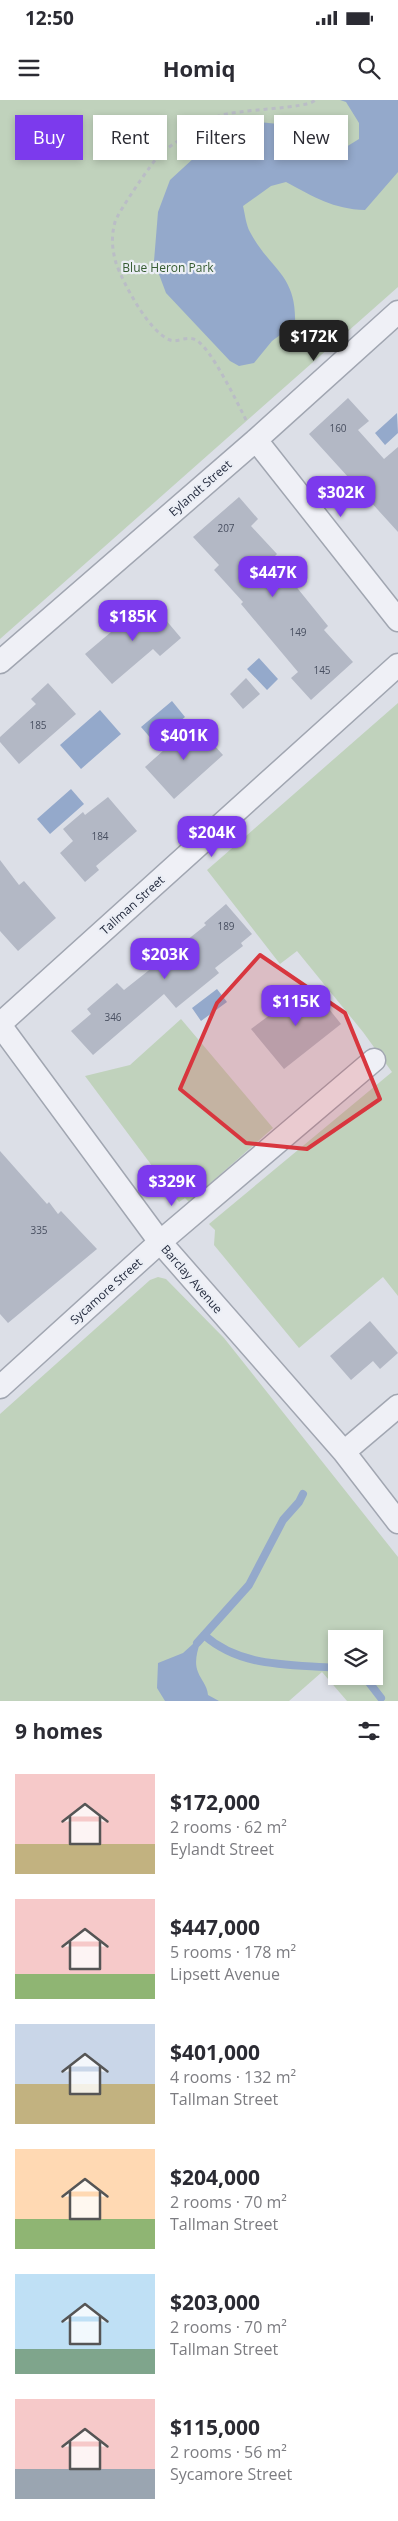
<!DOCTYPE html>
<meta charset="utf-8">
<style>
:root{--surface:#fff;--page:#f2f2f3;--text:#2b2b33;--muted:#7c7c81;--accent:#7c3aed}
body{margin:0;font-family:"Open Sans",sans-serif;background:var(--page);color:var(--text);height:100vh;display:flex;flex-direction:column;font-size:19px;white-space:nowrap}
*{box-sizing:border-box;margin:0}
p{font-size:16px;color:var(--muted)}
.icon{flex:none;width:28px;height:28px;fill:none;stroke:currentColor;stroke-width:2;stroke-linecap:round;stroke-linejoin:round}
.map{position:relative;height:1601px;overflow:hidden}
.details{display:flex;flex-direction:column;background:var(--surface);flex:1}
.details>*{flex:none}
.guide{position:absolute;left:15px;top:15px;width:369px;height:45px;display:flex;gap:10px}
.tools{position:absolute;left:328px;top:1530px;display:grid;gap:10px}
.tools a{display:grid;place-items:center;width:55px;height:55px;border-radius:0px;background:var(--surface);box-shadow:0 2px 8px #0003;font-size:25px}
.price{position:absolute;translate:-50% -42px;padding:0 11px;border-radius:10px;background:var(--accent);color:#fff;font-size:16px;line-height:32px;filter:drop-shadow(0 1px 2px #0008)}
.price::after{content:'';position:absolute;left:50%;top:30px;width:15px;height:11px;margin-left:-8px;background:inherit;clip-path:polygon(0 0,100% 0,50% 100%)}
.price.on{background:#222;color:#fff}
ul{padding:0;list-style:none}
li{display:flex;align-items:center;gap:15px;height:125px;padding:0 15px}
li span{display:grid;place-items:center;flex:none;width:140px;height:100px;border-radius:0px;color:#555}
li>.icon{margin-inline-start:auto}
span .icon{width:60px;height:60px;fill:#fffc;stroke-width:1}
li b{font-size:21px}
h2{display:flex;justify-content:space-between;align-items:center;height:60px;padding:0 15px;font-size:21px}
.tag{padding:0 18px;border-radius:0px;background:var(--surface);box-shadow:0 2px 8px #0003;font-size:18px;line-height:45px}
.tag.on{background:var(--accent);color:#fff}
.status{display:flex;justify-content:space-between;align-items:center;height:35px;padding:0 25px;background:var(--surface);direction:ltr}
.status svg{height:14px;fill:currentColor}
header{display:flex;justify-content:space-between;align-items:center;height:65px;padding:0 15px;background:var(--surface);font-size:22px;font-weight:700}
.map>svg:first-child{display:block}
</style>
<div class="status"><b>12:50</b><svg viewBox="0 0 49 12"><path d="M0 12V9h3v3zM5 12V6h3v6zM10 12V3h3v9zM15 12V0h3v12zM26 1h20v11H26zM47 4h2v5h-2z"/></svg></div>
<header><svg class="icon" aria-label="menu" viewBox="0 0 24 24"><path d="M4 6h16M4 12h16M4 18h16"/></svg>Homiq<svg class="icon" aria-label="search" viewBox="0 0 24 24"><circle cx="10" cy="10" r="6"/><path d="M15 15l6 6"/></svg></header>
<div class="map">
<svg width="398" height="1601" viewBox="0 0 398 1601">
<rect width="100%" height="100%" fill="#dcdfe7"/>
<!-- green -->
<path fill="#c0d2bc" fill-rule="evenodd" d="M0 0H398V187L0 539Z
M398 603V1196L383 1177 299 1248 214 1145 215 1130 209 1124 392 972 363 932 297 851 280 864 207 770Z
M181 919 273 1028 189 1102 185 1098 179 1102 85 976 130 965Z
M158 1177 166 1179 224 1238 398 1457V1601H347L322 1572 289 1601H0V1314L150 1180ZM336 1539H374V1576H336Z"/>
<!-- water -->
<path fill="#94a9cb" d="M340 0H398V72L365 110C333 109 314 97 286 82L271 86 243 106C245 114 246 125 250 132 270 170 297 174 295 224L272 241 254 263 239 266 230 261 166 193 154 161 158 112 170 80 221 33 259 22 297 26 328 43 346 47 359 39V23L346 2Z
M397 313 398 333 385 345 375 333Z
M259 558 278 579 267 590 247 569Z
M172 601 185 617 154 642 141 627Z
M100 610 121 634 81 669 60 645Z
M71 689 84 704 50 734 37 719Z
M217 889 227 902 201 921 192 908Z
M194 1543H200C197 1552 194 1563 198 1572 201 1580 207 1585 208 1595L219 1601H165L157 1588 158 1563 183 1553Z"/>
<g fill="none" stroke-linecap="round" stroke-linejoin="round">
<!-- stream -->
<path stroke="#94a9cb" stroke-width="8" d="M204 1535C241 1568 290 1564 336 1568
M197 1543 249 1485 283 1420 299 1402 303 1394
M364 1576 381 1598"/>
</g>
<!-- building -->
<path fill="#b3b8c5" d="M348 298 369 321 358 330 384 359 398 347V432L309 334Z
M239 397 258 419 251 426 277 454 273 458 328 526 324 530 353 562 311 600 291 578 298 572 241 504 243 502 214 470 219 465 193 437Z
M149 500 181 538 160 556 153 549 112 584 85 554Z
M246 578 260 594 243 609 230 594Z
M48 583 76 614 19 664 0 642V637L36 604 31 599Z
M194 623 223 655 174 699 145 667Z
M108 697 137 731 96 766 99 770 85 782 60 753 73 741 63 729 83 712 85 715Z
M0 760 19 785 24 781 56 818 18 851 0 831Z
M226 804 252 834 241 843 243 846 215 868 219 873 176 908 164 894 93 955 71 931 91 914 87 909 117 883 124 890 206 825 204 823Z
M310 885 341 924 284 969 251 929Z
M0 1051 47 1104 49 1102 58 1114 61 1111 97 1149 8 1223 0 1214Z
M370 1221 398 1253 380 1269 373 1261 351 1280 330 1256Z"/>
<g fill="none" stroke-linecap="round" stroke-linejoin="round">
<defs>
<path id="minor" d="M256 340 398 520
M0 562 256 340 398 212
M0 924 398 565
M0 925 160 1142 344 1352 398 1422
M0 1287 160 1142 374 960
M344 1352 398 1306"/>
</defs>
<!-- minor casing -->
<use href="#minor" stroke="#a1a6b1" stroke-width="25"/>
<!-- path -->
<path stroke="#babdc6" stroke-width="3" stroke-dasharray="4 4" stroke-linecap="butt" d="M246 320C237 302 211 248 196 240 187 235 178 243 170 240 149 232 123 183 116 163 112 149 111 137 115 122 118 112 153 61 161 53 173 44 205 22 219 16 236 9 309 9 315 0"/>
<!-- minor -->
<use href="#minor" stroke="#eff0f6" stroke-width="22"/>
</g>
<!-- marked area -->
<path fill="#d8363e" fill-opacity="0.2" stroke="#d8363e" stroke-width="4" stroke-linejoin="round" d="M260 855 345 913 380 999 307 1049 246 1043 180 989 217 903Z"/>
<g text-anchor="middle" dominant-baseline="central" stroke-width="4.5" stroke-linejoin="round" paint-order="stroke">
<!-- number labels -->
<g font-size="10" fill="#484f60">
<text x="338" y="328">160</text>
<text x="226" y="428">207</text>
<text x="298" y="532">149</text>
<text x="322" y="570">145</text>
<text x="38" y="625">185</text>
<text x="100" y="736">184</text>
<text x="226" y="826">189</text>
<text x="113" y="917">346</text>
<text x="39" y="1130">335</text>
</g>
<!-- park labels -->
<g font-size="12" fill="#355b31" stroke="#ebeef5">
<text x="168" y="167">Blue Heron Park</text>
</g>
<!-- street labels -->
<g font-size="12" fill="#252c3f" stroke="#ebeef5">
<text transform="translate(200 388) rotate(-41)">Eylandt Street</text>
<text transform="translate(132 805) rotate(-42)">Tallman Street</text>
<text transform="translate(192 1179) rotate(49)">Barclay Avenue</text>
<text transform="translate(106 1191) rotate(-42)">Sycamore Street</text>
</g>
</g>
</svg>
<div class="tools">
<a><svg class="icon" aria-label="layers" viewBox="0 0 24 24"><path d="M12 4l9 5-9 5-9-5zM3 14l9 5 9-5"/></svg></a>
</div>
<b class="price on" style="left:314px;top:262px">$172K</b>
<b class="price" style="left:341px;top:418px">$302K</b>
<b class="price" style="left:273px;top:498px">$447K</b>
<b class="price" style="left:133px;top:542px">$185K</b>
<b class="price" style="left:184px;top:661px">$401K</b>
<b class="price" style="left:212px;top:758px">$204K</b>
<b class="price" style="left:165px;top:880px">$203K</b>
<b class="price" style="left:296px;top:927px">$115K</b>
<b class="price" style="left:172px;top:1107px">$329K</b>
<div class="guide">
<a class="tag on">Buy</a>
<a class="tag">Rent</a>
<a class="tag">Filters</a>
<a class="tag">New</a>
</div>
</div>
<section class="details">
<h2>9 homes<svg class="icon" aria-label="filters" viewBox="0 0 24 24"><path d="M4 7h16M4 17h16"/><circle cx="9" cy="7" r="2"/><circle cx="15" cy="17" r="2"/></svg></h2>
<ul>
<li><span style="background:linear-gradient(#f6c9c9 70%,#c2b280 0)"><svg class="icon" aria-label="home" viewBox="0 0 24 24"><path d="M3 11l9-7 9 7M6 9v11h12V9"/></svg></span><div><b>$172,000</b><p>2 rooms · 62 m²</p><p>Eylandt Street</p></div></li>
<li><span style="background:linear-gradient(#f6c9c9 75%,#8fb573 0)"><svg class="icon" aria-label="home" viewBox="0 0 24 24"><path d="M3 11l9-7 9 7M6 9v11h12V9"/></svg></span><div><b>$447,000</b><p>5 rooms · 178 m²</p><p>Lipsett Avenue</p></div></li>
<li><span style="background:linear-gradient(#c9d6e8 60%,#c2b280 0)"><svg class="icon" aria-label="home" viewBox="0 0 24 24"><path d="M3 11l9-7 9 7M6 9v11h12V9"/></svg></span><div><b>$401,000</b><p>4 rooms · 132 m²</p><p>Tallman Street</p></div></li>
<li><span style="background:linear-gradient(#ffd9b3 70%,#8fb573 0)"><svg class="icon" aria-label="home" viewBox="0 0 24 24"><path d="M3 11l9-7 9 7M6 9v11h12V9"/></svg></span><div><b>$204,000</b><p>2 rooms · 70 m²</p><p>Tallman Street</p></div></li>
<li><span style="background:linear-gradient(#bfe0f5 75%,#7fa58c 0)"><svg class="icon" aria-label="home" viewBox="0 0 24 24"><path d="M3 11l9-7 9 7M6 9v11h12V9"/></svg></span><div><b>$203,000</b><p>2 rooms · 70 m²</p><p>Tallman Street</p></div></li>
<li><span style="background:linear-gradient(#f6c9c9 70%,#9aa5b1 0)"><svg class="icon" aria-label="home" viewBox="0 0 24 24"><path d="M3 11l9-7 9 7M6 9v11h12V9"/></svg></span><div><b>$115,000</b><p>2 rooms · 56 m²</p><p>Sycamore Street</p></div></li>
</ul>
</section>
